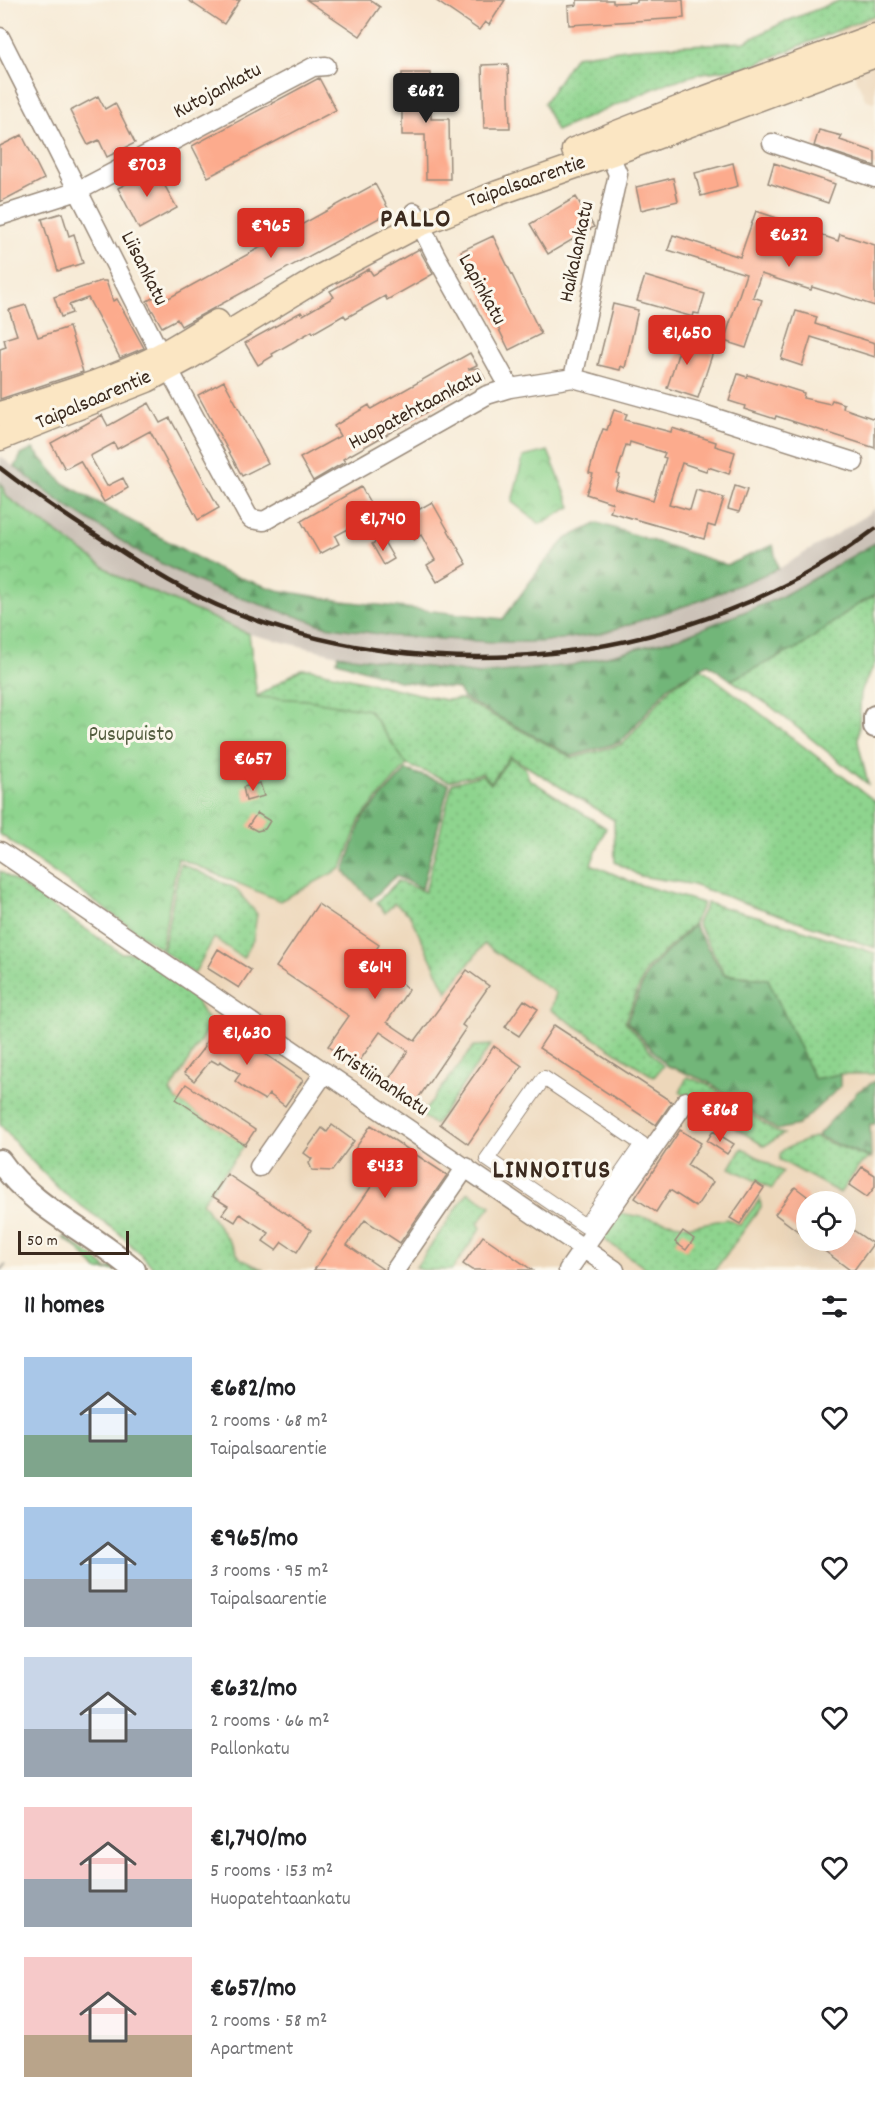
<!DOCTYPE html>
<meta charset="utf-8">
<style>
:root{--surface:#fff;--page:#f6f6f6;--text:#202124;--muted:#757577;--accent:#d93025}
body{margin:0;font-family:Dekko,sans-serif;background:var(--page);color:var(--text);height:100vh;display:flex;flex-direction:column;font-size:22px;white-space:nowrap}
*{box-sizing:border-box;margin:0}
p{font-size:20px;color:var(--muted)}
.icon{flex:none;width:33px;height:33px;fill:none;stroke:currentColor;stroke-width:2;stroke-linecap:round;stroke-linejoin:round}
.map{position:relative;height:1270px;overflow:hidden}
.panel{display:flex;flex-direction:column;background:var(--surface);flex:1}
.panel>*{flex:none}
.tools{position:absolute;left:796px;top:1191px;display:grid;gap:12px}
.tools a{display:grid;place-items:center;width:60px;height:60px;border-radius:50%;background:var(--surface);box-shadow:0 6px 24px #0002;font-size:30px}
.scale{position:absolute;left:18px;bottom:15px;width:111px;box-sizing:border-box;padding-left:6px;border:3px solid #3b2a1e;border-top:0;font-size:16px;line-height:21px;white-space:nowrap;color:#3b2a1e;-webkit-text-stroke:4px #fbf7ec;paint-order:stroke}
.price{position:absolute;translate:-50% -51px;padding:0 14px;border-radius:6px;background:var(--accent);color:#fff;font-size:20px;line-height:39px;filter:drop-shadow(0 2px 3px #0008)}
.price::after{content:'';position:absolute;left:50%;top:36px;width:18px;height:14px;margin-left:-9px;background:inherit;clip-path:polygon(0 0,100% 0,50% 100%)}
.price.on{background:#222;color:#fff}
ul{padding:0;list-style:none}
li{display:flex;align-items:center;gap:18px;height:150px;padding:0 24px}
li span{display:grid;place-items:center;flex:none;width:168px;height:120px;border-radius:0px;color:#555}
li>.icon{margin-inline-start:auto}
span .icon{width:72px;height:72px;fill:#fffc;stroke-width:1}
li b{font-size:26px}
h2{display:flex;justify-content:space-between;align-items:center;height:72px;padding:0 24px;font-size:26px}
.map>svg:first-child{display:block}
</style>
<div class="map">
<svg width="875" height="1270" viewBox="0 0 875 1270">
<defs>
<pattern id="grass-dots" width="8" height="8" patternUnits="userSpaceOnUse" patternTransform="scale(1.5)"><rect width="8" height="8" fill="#8ed48e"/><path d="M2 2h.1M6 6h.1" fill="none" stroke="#7bb67a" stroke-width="1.8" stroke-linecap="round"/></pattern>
<pattern id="forest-firs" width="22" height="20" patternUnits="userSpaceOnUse" patternTransform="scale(1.5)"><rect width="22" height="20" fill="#72b679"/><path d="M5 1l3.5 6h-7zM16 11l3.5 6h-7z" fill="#5f9463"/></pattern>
<pattern id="park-crowns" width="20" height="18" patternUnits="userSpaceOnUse" patternTransform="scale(1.5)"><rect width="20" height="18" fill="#8ed48e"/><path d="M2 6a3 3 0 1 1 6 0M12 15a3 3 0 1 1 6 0" fill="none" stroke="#7bb67a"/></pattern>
</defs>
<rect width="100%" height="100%" fill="#fbf7ec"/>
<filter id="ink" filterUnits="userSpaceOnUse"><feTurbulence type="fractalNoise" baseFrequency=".0167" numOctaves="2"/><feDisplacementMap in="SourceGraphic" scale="12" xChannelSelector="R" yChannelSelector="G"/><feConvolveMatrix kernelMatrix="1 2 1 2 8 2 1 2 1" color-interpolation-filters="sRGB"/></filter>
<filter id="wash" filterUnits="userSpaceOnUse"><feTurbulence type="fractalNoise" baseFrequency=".008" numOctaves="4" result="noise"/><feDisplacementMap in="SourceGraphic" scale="24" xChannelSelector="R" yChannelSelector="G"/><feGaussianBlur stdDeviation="1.35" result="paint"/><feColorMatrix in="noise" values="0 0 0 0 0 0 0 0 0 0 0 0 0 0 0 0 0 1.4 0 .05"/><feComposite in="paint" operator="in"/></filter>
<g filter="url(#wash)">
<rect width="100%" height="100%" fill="#f7ebd7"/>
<!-- built -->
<path fill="#edd7ba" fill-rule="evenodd" d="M875 15V103L865 99 836 32Z
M342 868 371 900 377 902 384 912 394 902 409 914 447 992 484 944 557 993 654 1077 666 1065 708 1082 777 1130 798 1125 840 1088V1074H875V1081L858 1091 871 1157 870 1124H875V1270H264L241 1259 202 1202 245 1145 170 1092 210 1024 187 986 214 938 257 914 235 888 238 884 280 901ZM807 1202H846V1240H807Z"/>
<!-- industrial -->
<path fill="#ccc2b8" d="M0 456 60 502 142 554 211 588 325 626 392 636 493 642H539L600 634 699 601 778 569 861 519 875 508V543L779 598 681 637 572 665 480 674 338 655 249 634 117 576 7 497 0 480Z"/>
<!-- grass -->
<path fill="url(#grass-dots)" stroke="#647f56" stroke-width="1.5" d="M841 0H875V15L749 67 702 73 667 83 556 131 544 103 575 56 633 48 745 42 782 23Z
M875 595V663L861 691 858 742 868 784 769 705 731 680 803 645 854 607Z
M701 668 875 801V948L690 884 640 876 615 862 614 820 510 756 491 782 482 773 449 781 407 765 369 710 256 697 301 669H311L445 700 461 699 573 758 623 744 671 687Z
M510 758 525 768 529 779 606 828 591 864 634 883 703 903 694 923 646 970 625 1021 663 1066 654 1077 551 1010 556 993 484 944 447 992 409 914 394 903 385 913 377 902 398 881 425 892 452 783 482 775 491 784Z
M180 863 235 888 257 914 253 940 243 958 214 938 194 974 163 951Z
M0 871 121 953H143L187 986 210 1024 170 1092 176 1099 245 1145 202 1202 241 1259 264 1270H156L119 1233 62 1192 23 1152 0 1124Z
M707 903 768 919 875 953V1074H840L814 1079 768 979 725 974 697 923Z
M491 1045 435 1125 421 1115 474 1046Z
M687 1077 707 1084 776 1132 784 1134 764 1146 680 1092Z
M814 1137 869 1158 860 1165 840 1193 780 1160V1154L784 1149Z
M742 1148 783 1172 772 1189 730 1168Z
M468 1192 491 1206 478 1223 481 1228 452 1270H422L416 1267Z
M760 1199 761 1207 715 1270H648L598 1235 614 1212 691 1226 727 1219 740 1225Z
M65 1237 92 1256 108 1270 112 1267 116 1270H97L76 1247 63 1238Z"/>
<!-- forest -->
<path fill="url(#forest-firs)" stroke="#56704c" stroke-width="1.5" d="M33 449 63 483 223 572 277 590 343 601 503 619 543 564 567 538 598 523 727 565 773 545 778 569 699 601 600 634 539 642H493L392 636 325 626 211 588 142 554 60 502 15 467 21 455Z
M875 543V595L854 607 803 645 731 680 708 664 670 685 621 742 572 756 463 698 458 689 399 681 337 661 338 655 480 674 572 665 681 637 779 598Z
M406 770 449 784 422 889 396 876 371 900 344 871 362 819Z
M694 925 724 975 768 979 814 1079 840 1074V1087L798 1125 777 1130 708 1082 666 1065 627 1021 648 971Z
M875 1081V1124H870L871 1158 817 1136 858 1091Z"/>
<!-- park -->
<path fill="url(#park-crowns)" stroke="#647f56" stroke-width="1.5" d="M548 451 571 507 540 524 512 502 523 457Z
M0 481 7 497 117 576 249 634 257 697 306 700 369 710 407 765 360 819 342 868 280 901 178 858 161 949 0 834Z"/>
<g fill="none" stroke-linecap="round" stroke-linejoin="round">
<!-- ferry -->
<path stroke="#4b585c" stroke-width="1.5" stroke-dasharray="8 6" stroke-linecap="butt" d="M0 1270 8 1263"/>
</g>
<g id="blocks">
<!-- building -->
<path fill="#fcab8d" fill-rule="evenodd" d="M188 0H240L224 24Z
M307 0H370L380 7 360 36Z
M435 0H505L489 25 485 22 479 30Z
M577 0H613V3L637 2V0H683L684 18 569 25 568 6 577 5Z
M508 64 510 128H484L482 65Z
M402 73H431V119H449L450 179H426L425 135H402Z
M319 78 336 110 208 177 192 146Z
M98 96 105 109 115 103 135 143 107 157 99 140 88 145 70 111Z
M819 130 842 136 840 140 875 152V166L814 146Z
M22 135 44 179 0 202V146Z
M733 163 738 186 701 196 695 173Z
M774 163 835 184 828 203 768 183Z
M155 168 177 208 139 229 118 188Z
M673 178 678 201 641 210 636 187Z
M375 184 390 212 181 326 177 319 162 327 147 301 163 292 167 299Z
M576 197 594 227 548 254 530 224Z
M756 211 780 219 775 234 800 242 804 229 838 241 840 234 875 245V306L835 293 834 294 812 287 811 290 761 274 753 297 762 300 746 348 724 341 746 274 668 250 673 235 740 257Z
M62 213 69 236 74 234 83 263 58 271 42 219Z
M493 236 541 334 509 350 461 251Z
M419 249 433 274 387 300 385 296 346 318 344 315 313 333 312 331 272 354 273 356 258 365 245 343 301 312 303 315 334 297 330 291 369 269 373 275Z
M645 276 705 294 699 314 694 313 693 317 637 301Z
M101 281H106L113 301 117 299 144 348 120 358 88 298 69 305 72 313 61 317 54 297Z
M613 304 638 310 625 368 621 366 620 370 598 365Z
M26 305 38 337 69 327 83 372 0 399V349L6 347 4 339 17 335 9 310Z
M796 311 817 317 815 324 875 343V357L811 337 802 366 781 359Z
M664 333 696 343 695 346 713 352 698 398 667 388 679 351 660 345Z
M470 353 477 365 468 369 479 368 485 379 343 459 345 462 313 481 300 458 340 436 334 426 369 405 371 409Z
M738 374 747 377 748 375 804 393 803 398 830 404 832 400 844 404 843 408 875 419V448L776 416 775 419 744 409 745 406 729 401Z
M224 381 268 463 242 476 198 395Z
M149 403 160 423 170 418 219 508 198 520 150 431 117 449 114 443 90 456 107 486 123 478 128 488 104 502 80 461 65 469 51 443 102 415 108 426Z
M614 410 627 414 625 420 671 432 672 428 716 442 715 446 735 452 729 474 708 467 706 471 682 463 669 504 690 510 696 490 724 498 715 527 708 525 704 539 610 512 613 503 586 494 593 474 589 473 597 445 603 429 607 430ZM630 442 665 453 663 457 666 458 653 500 615 489 620 475 617 474 626 445 629 446Z
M735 486 747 490 739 512 728 509Z
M361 487 380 520 365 529 361 522 335 536 339 544 320 554 301 521Z
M432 502 467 564 437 582 427 565 435 560 421 535 414 540 402 519Z
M382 538 394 559 384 565 372 544Z
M260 783 264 796 246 801 243 787Z
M257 813 270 821 265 829 257 831 248 826Z
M318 904 379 945 369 961 409 989 387 1022 415 1041 467 970 489 986 462 1025 466 1028 413 1106 384 1086 408 1051 380 1032 356 1066 328 1046 349 1016 276 967Z
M218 949 251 970 239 988 207 968Z
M524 1000 538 1009 519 1036 505 1027Z
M223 1025 303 1080 285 1106 269 1094 265 1100 246 1089 235 1081 240 1074 220 1061 218 1064 211 1060 194 1081 184 1073 205 1046 204 1045 216 1028 219 1030Z
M554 1025 672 1102 656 1125 539 1048Z
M494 1046 522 1066 468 1144 440 1124Z
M186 1084 255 1130 245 1145 176 1099Z
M332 1125 354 1141 332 1171 312 1170 309 1163 312 1159 304 1153 322 1128 327 1132Z
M371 1125 447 1175 400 1243 365 1220 347 1245 384 1270H314L384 1168 355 1149Z
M680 1130 701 1143 687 1165 713 1182 696 1207 670 1190 656 1212 635 1198Z
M713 1131 734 1144 727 1154 707 1141Z
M862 1167 875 1175V1187L867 1197 849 1185Z
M227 1174 311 1230 297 1252 282 1242 276 1250 263 1241 269 1233 240 1214 235 1222 222 1214 228 1206 212 1196Z
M755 1182 764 1188 740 1224 730 1218Z
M795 1187 807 1196V1238L775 1214Z
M846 1225 873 1244 854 1270H850L810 1240H846Z
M683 1231 694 1239 686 1250 675 1242Z
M483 1236 532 1270H472L463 1264Z"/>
</g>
</g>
<g filter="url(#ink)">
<use href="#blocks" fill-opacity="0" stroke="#998a7a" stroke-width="1.5"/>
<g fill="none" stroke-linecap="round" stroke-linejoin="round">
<defs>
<path id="pedestrian" d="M544 1078 642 1144 585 1226 487 1159Z"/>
<path id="minor" d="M0 37 161 355 247 514 251 519 264 521 487 395 510 388 573 378 700 413 854 462
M772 143 875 178
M414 212 436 256 510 388
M0 216 78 191 313 67 326 66
M573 378 618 174 605 144
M0 851 615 1270
M259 1167 325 1072
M396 1269 466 1167
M568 1270 686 1101"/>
<path id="tertiary" d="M875 717V726
M0 1161C33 1209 92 1232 134 1270"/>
<path id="secondary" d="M574 150 698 101 875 36
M0 414C47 399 95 385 140 365 167 354 191 336 217 322
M0 438 147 380 188 358 322 276 420 224 498 193 610 154 875 55"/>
</defs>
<!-- pedestrian casing -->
<use href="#pedestrian" stroke="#998a7a" stroke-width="16"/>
<!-- minor casing -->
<use href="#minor" stroke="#998a7a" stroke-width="21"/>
<!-- tertiary casing -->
<use href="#tertiary" stroke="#998a7a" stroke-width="26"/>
<!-- secondary casing -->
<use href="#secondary" stroke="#998a7a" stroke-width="27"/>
<!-- pedestrian -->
<use href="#pedestrian" stroke="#fff" stroke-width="14"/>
<!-- minor -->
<use href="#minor" stroke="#fff" stroke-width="18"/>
<!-- tertiary -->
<use href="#tertiary" stroke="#fff" stroke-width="22"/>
<!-- secondary -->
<use href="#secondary" stroke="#fbe6c3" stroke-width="24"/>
<!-- rail -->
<path stroke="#3b2a1e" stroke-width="4.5" d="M0 468C35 495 72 520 110 544 148 569 188 594 231 611 440 693 694 665 875 529"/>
</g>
</g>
<g text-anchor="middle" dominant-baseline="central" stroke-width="6" stroke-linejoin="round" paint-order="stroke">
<!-- street labels -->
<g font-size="21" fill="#3b2a1e" stroke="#fbf7ec">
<text transform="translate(218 92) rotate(-28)">Kutojankatu</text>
<text transform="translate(527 183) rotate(-19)">Taipalsaarentie</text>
<text transform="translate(578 252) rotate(-78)">Haikalankatu</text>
<text transform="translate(143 269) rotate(63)">Liisankatu</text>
<text transform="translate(481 290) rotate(61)">Lapinkatu</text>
<text transform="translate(94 401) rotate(-23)">Taipalsaarentie</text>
<text transform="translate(416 411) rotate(-28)">Huopatehtaankatu</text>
<text transform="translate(380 1082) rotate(34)">Kristiinankatu</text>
</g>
<!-- park labels -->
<g font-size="21" fill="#545d40" stroke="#fbf7ec">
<text x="131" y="736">Pusupuisto</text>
</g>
<!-- district labels -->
<g font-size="27" font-weight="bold" letter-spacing="1.5" fill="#3b2a1e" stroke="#fbf7ec">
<text x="416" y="220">PALLO</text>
<text x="552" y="1171">LINNOITUS</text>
</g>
</g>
</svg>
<div class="tools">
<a><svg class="icon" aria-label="locate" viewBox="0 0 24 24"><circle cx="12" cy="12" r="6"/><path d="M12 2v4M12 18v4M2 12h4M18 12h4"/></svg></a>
</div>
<div class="scale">50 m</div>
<b class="price on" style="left:426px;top:124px">€682</b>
<b class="price" style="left:147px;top:198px">€703</b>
<b class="price" style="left:271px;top:259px">€965</b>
<b class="price" style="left:789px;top:268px">€632</b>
<b class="price" style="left:687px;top:366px">€1,650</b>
<b class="price" style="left:383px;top:552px">€1,740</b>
<b class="price" style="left:253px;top:792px">€657</b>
<b class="price" style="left:375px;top:1000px">€614</b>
<b class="price" style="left:247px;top:1066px">€1,630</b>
<b class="price" style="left:720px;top:1143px">€868</b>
<b class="price" style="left:385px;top:1199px">€433</b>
</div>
<section class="panel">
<h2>11 homes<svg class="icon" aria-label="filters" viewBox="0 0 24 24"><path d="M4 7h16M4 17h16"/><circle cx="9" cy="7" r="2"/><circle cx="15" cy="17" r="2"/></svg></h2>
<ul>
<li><span style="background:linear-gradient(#a9c7e8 65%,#7fa58c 0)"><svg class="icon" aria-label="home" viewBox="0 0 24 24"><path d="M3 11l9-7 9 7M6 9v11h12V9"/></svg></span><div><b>€682/mo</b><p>2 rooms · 68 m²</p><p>Taipalsaarentie</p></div><svg class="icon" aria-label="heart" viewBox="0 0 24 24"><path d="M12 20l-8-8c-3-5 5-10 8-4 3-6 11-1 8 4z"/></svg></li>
<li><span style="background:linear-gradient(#a9c7e8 60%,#9aa5b1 0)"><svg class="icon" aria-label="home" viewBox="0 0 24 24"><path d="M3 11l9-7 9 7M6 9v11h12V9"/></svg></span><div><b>€965/mo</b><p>3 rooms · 95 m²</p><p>Taipalsaarentie</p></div><svg class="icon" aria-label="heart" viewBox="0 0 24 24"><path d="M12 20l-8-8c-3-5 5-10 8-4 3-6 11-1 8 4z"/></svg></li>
<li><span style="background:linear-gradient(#c9d6e8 60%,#9aa5b1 0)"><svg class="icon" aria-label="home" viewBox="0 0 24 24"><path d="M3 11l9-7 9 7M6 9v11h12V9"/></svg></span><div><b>€632/mo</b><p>2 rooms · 66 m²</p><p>Pallonkatu</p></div><svg class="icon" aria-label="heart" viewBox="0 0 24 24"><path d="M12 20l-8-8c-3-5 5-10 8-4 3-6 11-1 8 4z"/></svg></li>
<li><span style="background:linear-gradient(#f6c9c9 60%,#9aa5b1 0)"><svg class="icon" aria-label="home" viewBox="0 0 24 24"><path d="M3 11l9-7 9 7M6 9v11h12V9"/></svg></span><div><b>€1,740/mo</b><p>5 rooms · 153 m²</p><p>Huopatehtaankatu</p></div><svg class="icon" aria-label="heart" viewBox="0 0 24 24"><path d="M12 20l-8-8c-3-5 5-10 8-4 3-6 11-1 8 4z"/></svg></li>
<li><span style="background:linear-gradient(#f6c9c9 65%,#b9a48a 0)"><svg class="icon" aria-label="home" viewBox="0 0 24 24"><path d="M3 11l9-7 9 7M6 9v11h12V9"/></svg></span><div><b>€657/mo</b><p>2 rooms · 58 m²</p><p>Apartment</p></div><svg class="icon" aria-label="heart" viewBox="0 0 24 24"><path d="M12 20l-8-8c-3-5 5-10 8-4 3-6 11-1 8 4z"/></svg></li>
</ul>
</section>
